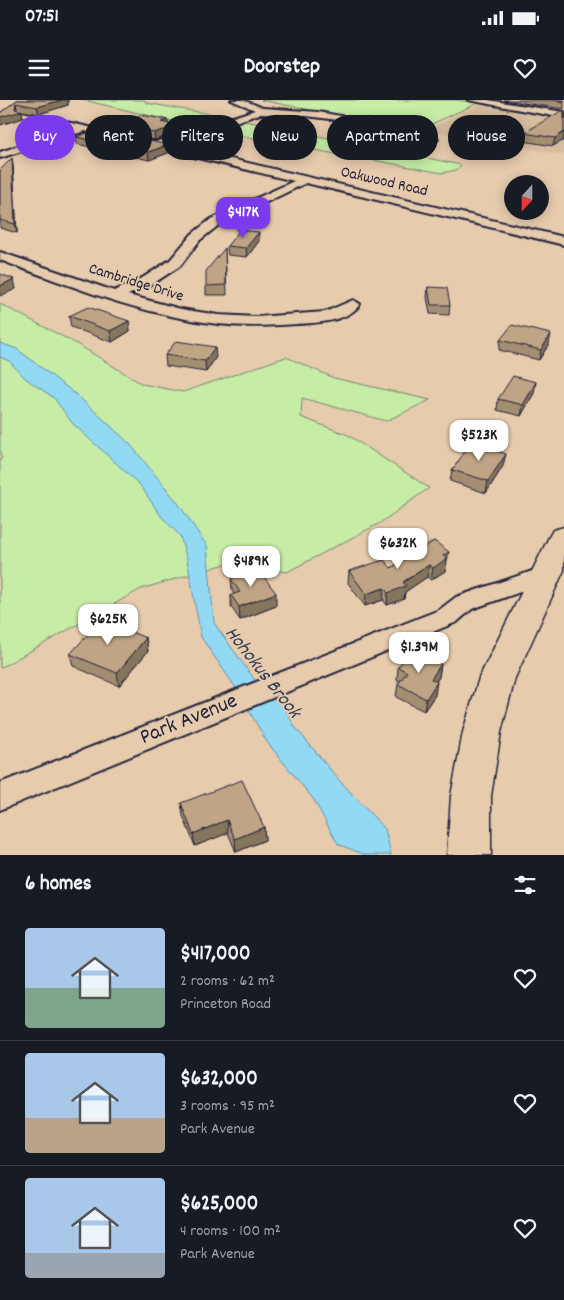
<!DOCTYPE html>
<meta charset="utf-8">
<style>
:root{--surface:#171b24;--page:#242831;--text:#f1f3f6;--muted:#9ea1a6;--line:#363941;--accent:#7c3aed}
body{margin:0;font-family:Dekko,sans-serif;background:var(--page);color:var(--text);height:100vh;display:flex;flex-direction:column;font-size:19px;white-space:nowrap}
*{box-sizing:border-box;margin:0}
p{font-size:16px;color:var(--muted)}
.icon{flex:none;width:28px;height:28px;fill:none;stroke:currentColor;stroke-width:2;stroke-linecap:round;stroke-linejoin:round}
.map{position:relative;height:755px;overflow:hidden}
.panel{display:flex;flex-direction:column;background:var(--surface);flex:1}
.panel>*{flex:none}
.hud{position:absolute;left:15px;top:15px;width:535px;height:45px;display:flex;gap:10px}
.needle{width:32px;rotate:201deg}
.fabs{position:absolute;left:504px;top:75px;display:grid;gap:10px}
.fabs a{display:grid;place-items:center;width:45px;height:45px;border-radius:50%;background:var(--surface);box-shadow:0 2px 12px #0003;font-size:25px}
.price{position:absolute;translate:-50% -42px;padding:0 11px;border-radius:10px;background:#fff;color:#222;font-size:16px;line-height:32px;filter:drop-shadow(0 1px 2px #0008)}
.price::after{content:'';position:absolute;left:50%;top:30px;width:15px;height:11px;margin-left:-8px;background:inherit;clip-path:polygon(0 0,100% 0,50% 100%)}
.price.active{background:var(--accent);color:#fff}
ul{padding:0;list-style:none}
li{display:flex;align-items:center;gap:15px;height:125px;padding:0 25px}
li+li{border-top:1px solid var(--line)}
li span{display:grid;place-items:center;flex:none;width:140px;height:100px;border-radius:5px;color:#555}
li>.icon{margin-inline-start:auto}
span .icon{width:60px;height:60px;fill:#fffc;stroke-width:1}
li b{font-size:21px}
h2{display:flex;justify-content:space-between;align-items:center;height:60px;padding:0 25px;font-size:21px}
.pill{padding:0 18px;border-radius:22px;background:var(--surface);box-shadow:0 2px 12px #0003;font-size:18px;line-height:45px}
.pill.active{background:var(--accent);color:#fff}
.status{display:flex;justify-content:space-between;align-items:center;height:35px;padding:0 25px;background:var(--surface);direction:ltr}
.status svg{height:14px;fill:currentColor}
header{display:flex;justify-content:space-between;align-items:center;height:65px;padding:0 25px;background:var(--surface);font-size:22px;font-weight:700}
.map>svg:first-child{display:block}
</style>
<div class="status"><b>07:51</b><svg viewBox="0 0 49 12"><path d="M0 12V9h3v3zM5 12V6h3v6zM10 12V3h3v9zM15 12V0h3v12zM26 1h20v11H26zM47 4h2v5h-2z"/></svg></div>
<header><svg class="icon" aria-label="menu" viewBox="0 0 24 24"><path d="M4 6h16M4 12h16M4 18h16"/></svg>Doorstep<svg class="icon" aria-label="heart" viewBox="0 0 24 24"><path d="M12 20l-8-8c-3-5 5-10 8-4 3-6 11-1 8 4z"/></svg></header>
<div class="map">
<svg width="564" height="755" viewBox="0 0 564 755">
<rect width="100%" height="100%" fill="#e6cbad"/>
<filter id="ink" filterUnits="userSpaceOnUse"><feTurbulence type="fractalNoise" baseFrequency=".02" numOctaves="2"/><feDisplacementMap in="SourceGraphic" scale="10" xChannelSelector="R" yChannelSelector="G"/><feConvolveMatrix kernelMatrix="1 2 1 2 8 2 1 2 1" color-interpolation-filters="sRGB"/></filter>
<g filter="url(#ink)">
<!-- built -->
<path fill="#d6bd9f" d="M480 4 564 18V55L426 30Z"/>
<!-- green -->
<path fill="#c6eca6" stroke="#748770" d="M83 0H145L146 3 215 15 461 65 456 70 442 73 368 59 355 54H336L238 35 189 50 164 44 206 29Z
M261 0H456L478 3 416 31Z
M0 204 77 244 142 284 183 292 286 257 334 278 430 300 386 321 302 298 301 317 348 335 429 388 380 423 287 472 229 463 141 489 0 568V359L2 358 0 355Z"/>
<!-- water -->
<path fill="#92daf4" stroke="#6590aa" d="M0 243 17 249 78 296 130 344 178 403 207 446 214 523 254 579 283 605 295 627 338 679 385 729 391 755H365L338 744 314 700 267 642 236 588 201 537 187 459 180 436 161 416 140 385 73 324 54 298 25 278 9 261 0 257Z"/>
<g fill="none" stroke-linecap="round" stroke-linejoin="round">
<defs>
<path id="street" d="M231 0H243L263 8 318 12 416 29 438 39 433 42 414 34 338 20 298 15 260 14 167 44 564 137V145L306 83 219 125 200 140 180 166 154 183 128 195 181 209 218 215 256 217 325 212 353 200 360 204C348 222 317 223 297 224 271 226 244 227 218 224 142 215 71 186 0 160V152L114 191 144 177 170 160 192 134 211 119 294 81 85 31 0 58V52L74 28 18 15V11L155 42 255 10Z
M468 0H488L564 12V18Z
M544 467 552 469 555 475 552 481 472 509 457 522 0 710V683L439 510 456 497Z"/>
<path id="secondary" d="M564 427V470L515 578 501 632 491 696V755H447L451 696 463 632 479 578 549 437 553 430Z"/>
</defs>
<!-- street casing -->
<use href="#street" stroke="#22223b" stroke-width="4"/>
<!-- secondary casing -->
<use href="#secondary" stroke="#22223b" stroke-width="3"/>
<!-- street -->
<use href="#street" fill="#e6cbad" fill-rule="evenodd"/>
<!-- secondary -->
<use href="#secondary" fill="#e6cbad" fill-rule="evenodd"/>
</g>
<!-- wall -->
<path fill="#a48e72" stroke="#22223b" d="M17 0H68V5L39 14 17 10 23 18 0 25V13Z
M503 0H564V9Z
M564 11V40L553 46 523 41 524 33Z
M168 20V24L177 26 178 33 155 40 114 31V24Z
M76 37 168 53 149 60 77 44Z
M12 58 13 66 17 133 0 128V70Z
M259 141 247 157 228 155 227 146Z
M225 148 227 195H206V186Z
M428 187 450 205 449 215 430 214 427 197Z
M69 216 129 221 130 231 112 242 71 227Z
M500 240 549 244 539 260 499 250Z
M165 255 216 257 206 272 166 266Z
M534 293 521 316 497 310 498 299Z
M503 366 486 393 450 381 452 370Z
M434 441 447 464 446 465 445 471 431 480 427 477 405 492 404 499 387 505 383 500 365 506 348 483 349 471 391 468Z
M231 479 276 506 240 520 231 507V495L234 494 232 491Z
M146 538 148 551 119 586 73 566 70 554Z
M441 564 439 577 436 582 435 595 424 611 396 597 398 584 400 581 397 580 398 567Z
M181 703 264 727 265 740 236 752 228 733 195 746 183 716Z"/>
<!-- shaded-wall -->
<path fill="#86745d" stroke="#22223b" d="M62 0H68V5L39 14 37 7Z
M16 3 17 10 22 11 23 18 0 25V17L15 9Z
M168 20 169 27 161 22Z
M177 26 178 33 155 40 154 33Z
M564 32V40L553 46 555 38Z
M168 45V53L149 60 148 52Z
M12 58 13 66 17 133 15 124Z
M259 132V141L247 157 246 148Z
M14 179 16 189 0 196V186Z
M129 221 130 231 112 242 110 231Z
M551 234 549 244 539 260 541 250Z
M215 247 216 257 206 272 205 261Z
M536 282 534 293 521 316 523 305Z
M506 354 503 366 486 393 488 381Z
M449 452 445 471 431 480 433 468 443 456Z
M429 465 427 477 405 492 404 499 387 505 388 493Z
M384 488 383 500 365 506 366 494Z
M276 493V506L240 520 239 507Z
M146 538 148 551 119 586 117 573Z
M441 564 439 577 429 592 431 579Z
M437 582 435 595 424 611 426 599Z
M227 720 228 733 195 746 193 734Z
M264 727 265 740 236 752 235 739Z"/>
<!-- building -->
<path fill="#bfa585" stroke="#22223b" d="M17 0H62L37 7 16 3 15 9 22 11 0 17V13Z
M554 0H564V2Z
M561 11H564V32L555 38 524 33Z
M141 15 168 20 161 22 177 26 154 33 114 24Z
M98 29 168 45 148 52 76 37Z
M12 58 15 124 0 120V70Z
M240 130 259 132 246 148 227 146Z
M225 148 226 185 206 186V171Z
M0 174 14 179 0 186Z
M428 187 447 188 450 205H431Z
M88 207 129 221 110 231 69 216Z
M512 225 551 234 541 250 500 240Z
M176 241 215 247 205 261 165 255Z
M513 276 536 282 523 305 498 299Z
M471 343 506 354 488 381 452 370Z
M434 441 449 452 443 456 447 459 433 468 429 465 403 482 406 486 388 493 384 488 366 494 349 471 384 460 391 468Z
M258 469 276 493 239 507 231 495 240 492 231 479Z
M101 520 146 538 117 573 70 554Z
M412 549 441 564 431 579 437 582 426 599 398 584 407 572 398 567Z
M242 680 264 727 235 739 227 720 193 734 181 703Z"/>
</g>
<g text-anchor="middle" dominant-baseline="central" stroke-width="4" stroke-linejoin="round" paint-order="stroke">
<!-- far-street labels -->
<g font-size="16" fill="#22223b" stroke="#e6cbad">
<text transform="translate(384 82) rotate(13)">Oakwood Road</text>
<text transform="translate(136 183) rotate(17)">Cambridge Drive</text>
</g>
<!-- water labels -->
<g font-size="20" font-style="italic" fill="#333e57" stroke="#e6cbad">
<text transform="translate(262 573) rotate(52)">Hohokus Brook</text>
</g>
<!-- near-street labels -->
<g font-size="22" fill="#22223b" stroke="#e6cbad">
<text transform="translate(189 620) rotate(-22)">Park Avenue</text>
</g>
</g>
</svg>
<div class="fabs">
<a><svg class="needle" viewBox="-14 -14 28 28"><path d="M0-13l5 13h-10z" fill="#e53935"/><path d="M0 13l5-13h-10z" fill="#9ea1a6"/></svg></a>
</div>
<b class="price active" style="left:243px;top:139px">$417K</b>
<b class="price" style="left:479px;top:362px">$523K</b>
<b class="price" style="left:398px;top:470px">$632K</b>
<b class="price" style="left:251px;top:488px">$489K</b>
<b class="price" style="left:108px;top:546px">$625K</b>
<b class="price" style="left:419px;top:574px">$1.39M</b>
<div class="hud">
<a class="pill active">Buy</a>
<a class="pill">Rent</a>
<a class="pill">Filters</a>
<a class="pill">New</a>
<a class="pill">Apartment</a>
<a class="pill">House</a>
</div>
</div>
<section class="panel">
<h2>6 homes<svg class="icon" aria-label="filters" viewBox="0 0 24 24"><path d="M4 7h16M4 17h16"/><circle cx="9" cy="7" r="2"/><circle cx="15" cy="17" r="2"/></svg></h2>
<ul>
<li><span style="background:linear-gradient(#a9c7e8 60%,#7fa58c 0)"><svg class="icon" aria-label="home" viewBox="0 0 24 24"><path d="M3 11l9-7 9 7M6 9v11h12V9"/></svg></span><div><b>$417,000</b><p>2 rooms · 62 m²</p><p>Princeton Road</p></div><svg class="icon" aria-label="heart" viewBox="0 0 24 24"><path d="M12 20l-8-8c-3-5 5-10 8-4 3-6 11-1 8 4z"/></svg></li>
<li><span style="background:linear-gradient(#a9c7e8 65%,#b9a48a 0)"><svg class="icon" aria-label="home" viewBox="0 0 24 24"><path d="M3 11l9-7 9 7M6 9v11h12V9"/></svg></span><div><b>$632,000</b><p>3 rooms · 95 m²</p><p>Park Avenue</p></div><svg class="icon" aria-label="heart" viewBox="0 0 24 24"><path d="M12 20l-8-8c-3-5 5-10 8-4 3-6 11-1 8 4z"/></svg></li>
<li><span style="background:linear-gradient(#a9c7e8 75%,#9aa5b1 0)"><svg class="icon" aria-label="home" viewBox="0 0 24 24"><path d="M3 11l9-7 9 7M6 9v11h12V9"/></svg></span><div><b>$625,000</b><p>4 rooms · 100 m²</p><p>Park Avenue</p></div><svg class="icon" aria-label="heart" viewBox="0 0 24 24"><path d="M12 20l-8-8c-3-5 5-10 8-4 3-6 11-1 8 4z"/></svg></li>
</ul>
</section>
